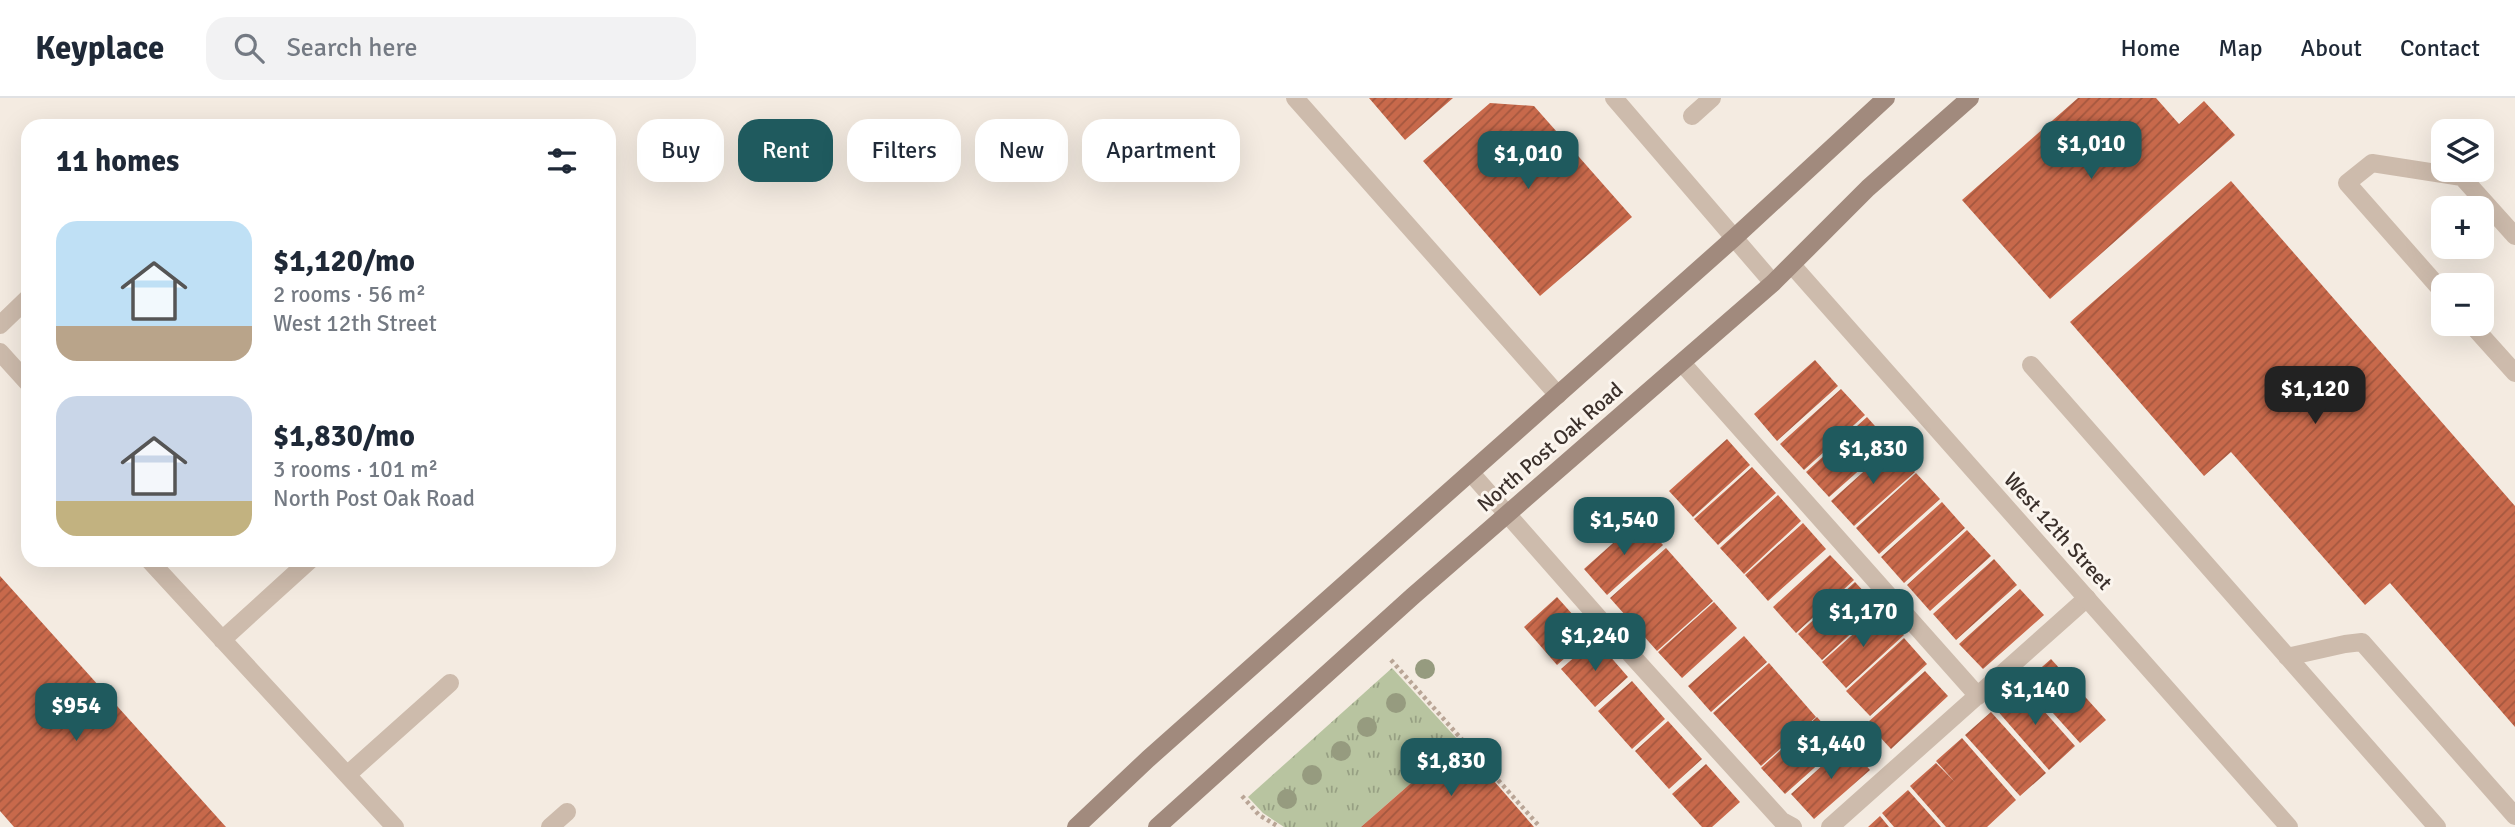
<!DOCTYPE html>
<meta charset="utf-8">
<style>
:root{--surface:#fff;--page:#f2f2f3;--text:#1f2937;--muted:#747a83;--line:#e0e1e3;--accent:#1f5a5e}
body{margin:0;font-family:Signika,sans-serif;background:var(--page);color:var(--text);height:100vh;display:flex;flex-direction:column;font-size:26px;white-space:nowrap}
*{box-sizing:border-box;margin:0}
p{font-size:23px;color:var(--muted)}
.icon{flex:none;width:38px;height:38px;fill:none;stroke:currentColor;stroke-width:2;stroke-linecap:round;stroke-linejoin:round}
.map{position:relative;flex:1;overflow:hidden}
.sheet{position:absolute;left:21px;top:21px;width:595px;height:448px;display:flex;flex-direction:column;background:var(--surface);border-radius:21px;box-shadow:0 7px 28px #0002}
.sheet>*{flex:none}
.banner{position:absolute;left:637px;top:21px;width:665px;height:63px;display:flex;gap:14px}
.buttons{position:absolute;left:2431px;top:21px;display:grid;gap:14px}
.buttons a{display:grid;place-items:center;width:63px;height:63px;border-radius:14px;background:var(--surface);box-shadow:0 7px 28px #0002;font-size:35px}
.price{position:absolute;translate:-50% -60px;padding:0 16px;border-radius:14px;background:var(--accent);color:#fff;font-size:23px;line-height:46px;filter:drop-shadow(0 2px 4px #0008)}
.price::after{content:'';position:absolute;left:50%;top:42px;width:21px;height:16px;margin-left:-10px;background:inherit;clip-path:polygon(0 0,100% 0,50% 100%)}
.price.selected{background:#222;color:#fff}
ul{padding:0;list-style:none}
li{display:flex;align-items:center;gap:21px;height:175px;padding:0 35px}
li span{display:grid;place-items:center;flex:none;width:196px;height:140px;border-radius:21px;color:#555}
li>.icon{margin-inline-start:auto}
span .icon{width:84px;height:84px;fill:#fffc;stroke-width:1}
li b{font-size:30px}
h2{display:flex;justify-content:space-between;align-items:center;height:84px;padding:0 35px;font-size:30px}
.pill{padding:0 24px;border-radius:21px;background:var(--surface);box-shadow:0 7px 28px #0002;font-size:24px;line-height:63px}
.pill.selected{background:var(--accent);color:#fff}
header{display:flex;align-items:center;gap:42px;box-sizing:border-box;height:98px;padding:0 35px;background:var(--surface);border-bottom:2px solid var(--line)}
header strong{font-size:33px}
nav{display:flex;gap:38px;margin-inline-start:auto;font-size:24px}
.search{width:490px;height:63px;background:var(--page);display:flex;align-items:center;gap:18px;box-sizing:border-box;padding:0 24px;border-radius:21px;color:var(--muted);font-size:26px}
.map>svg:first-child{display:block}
</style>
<header>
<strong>Keyplace</strong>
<div class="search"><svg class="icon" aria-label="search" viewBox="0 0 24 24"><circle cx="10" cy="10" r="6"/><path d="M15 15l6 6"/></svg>Search here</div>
<nav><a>Home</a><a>Map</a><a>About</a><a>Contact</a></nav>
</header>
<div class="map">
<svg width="2515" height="729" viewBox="0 0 2515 729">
<defs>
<pattern id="grass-tufts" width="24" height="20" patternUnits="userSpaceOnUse" patternTransform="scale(1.75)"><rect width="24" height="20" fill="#b8c4a0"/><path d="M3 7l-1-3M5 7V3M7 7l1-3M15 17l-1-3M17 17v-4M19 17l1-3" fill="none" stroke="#97a083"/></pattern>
<pattern id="building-hatch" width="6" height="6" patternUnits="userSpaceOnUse" patternTransform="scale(1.75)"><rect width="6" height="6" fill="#c8694b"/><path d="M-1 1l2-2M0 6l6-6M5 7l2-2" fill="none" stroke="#a4573f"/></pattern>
</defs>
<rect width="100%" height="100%" fill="#f4ebe1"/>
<!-- grass -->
<path fill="url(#grass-tufts)" d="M1392 570 1459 643 1361 729H1284L1263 715 1248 699Z"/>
<!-- building -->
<path fill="url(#building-hatch)" d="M1369 0H1453L1405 42Z
M2078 0H2156L2179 26 2204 3 2235 37 2050 201 1962 102Z
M1490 5 1534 8 1632 119 1540 198 1423 63Z
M2231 83 2515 408V629L2390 485 2365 507 2231 354 2204 378 2070 224Z
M1815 262 1838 288 1777 343 1754 316Z
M1841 291 1865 317 1804 372 1780 346Z
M1867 319 1890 345 1829 399 1806 374Z
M1727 341 1750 367 1693 419 1669 393Z
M1892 348 1915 374 1854 428 1831 403Z
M1752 369 1776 395 1718 447 1694 421Z
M1916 375 1940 401 1879 456 1856 430Z
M1778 397 1801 423 1744 476 1720 450Z
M1942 404 1965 430 1904 485 1881 459Z
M1640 421 1663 447 1607 497 1584 471Z
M1803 425 1826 451 1768 503 1745 477Z
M1967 432 1991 458 1930 513 1907 487Z
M1666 450 1713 503 1657 553 1610 500Z
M1830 457 1854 482 1796 535 1773 509Z
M1994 461 2017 487 1956 542 1933 516Z
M0 478 226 729H14L0 713Z
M1855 484 1879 510 1822 562 1798 536Z
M2020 491 2044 517 1983 571 1959 546Z
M1557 499 1591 537 1557 567 1524 529Z
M1714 504 1737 530 1682 580 1658 554Z
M1880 512 1904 537 1846 590 1822 564Z
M1744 538 1767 564 1711 614 1688 588Z
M1904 540 1927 566 1870 618 1846 593Z
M1595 541 1628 579 1595 609 1561 571Z
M2051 561 2106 622 2080 645 2025 584Z
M1769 565 1816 619 1761 668 1713 615Z
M1925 573 1948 598 1891 651 1867 625Z
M1632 583 1665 621 1632 651 1598 613Z
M2021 587 2075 648 2049 672 1995 610Z
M1991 614 2046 675 2020 698 1965 637Z
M1817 619 1841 646 1785 696 1761 670Z
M1668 623 1702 661 1669 691 1635 653Z
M1962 640 2016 702 1987 729H1946L1910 688 1936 665 1955 684 1936 663Z
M1459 643 1534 729H1361Z
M1847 645 1870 672 1814 721 1791 696Z
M1706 666 1740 704 1712 729H1702L1672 696Z
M1908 692 1941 729H1894L1882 715Z
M1880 718 1889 729H1868Z"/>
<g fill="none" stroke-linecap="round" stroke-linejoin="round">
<!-- path -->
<path stroke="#b9a596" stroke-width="4.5" stroke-dasharray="3.5 3.5" stroke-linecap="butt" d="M1391 562 1540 729
M1242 698 1259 717 1279 729"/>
<!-- service -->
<path stroke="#cdbbac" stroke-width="18" d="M1295 0 1558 297
M1614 0 1773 185
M1692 18 1712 0
M2443 194 2347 85 2372 65 2462 79 2515 138
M2471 226 2515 275
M1682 265 1978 598
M2031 267 2437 729
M1471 375 1634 560 1782 723 1793 729
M2287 559 2345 546 2362 544 2515 718
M1830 729 2087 500"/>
<!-- minor -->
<path stroke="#cdbbac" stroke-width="18" d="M1792 167 2289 729
M0 227 28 200
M0 254 28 285
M149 462 395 729
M222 542 310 462
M347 677 450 585
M550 729 567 714"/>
<!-- secondary -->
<path stroke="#a18a7d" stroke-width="18" d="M1076 729 1148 661 1734 140 1886 0
M1157 729 1413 498 1773 185 1868 90 1970 0"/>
</g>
<!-- trees -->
<g fill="#969b7f">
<circle cx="1425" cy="571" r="10"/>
<circle cx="1396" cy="605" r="10"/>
<circle cx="1367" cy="629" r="10"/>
<circle cx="1341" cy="653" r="10"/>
<circle cx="1312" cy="677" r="10"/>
<circle cx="1287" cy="701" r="10"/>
</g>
<g text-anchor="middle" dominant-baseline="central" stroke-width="6" stroke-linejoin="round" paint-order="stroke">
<!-- street labels -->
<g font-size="21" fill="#3b302b" stroke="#fbf5ee">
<text transform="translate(1550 349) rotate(-41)">North Post Oak Road</text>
<text transform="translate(2058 433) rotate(48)">West 12th Street</text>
</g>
</g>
</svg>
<div class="buttons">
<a><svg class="icon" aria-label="layers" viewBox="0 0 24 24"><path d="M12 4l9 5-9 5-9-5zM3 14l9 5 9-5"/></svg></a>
<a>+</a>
<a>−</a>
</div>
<b class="price" style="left:2091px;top:83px">$1,010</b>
<b class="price" style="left:1528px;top:93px">$1,010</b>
<b class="price selected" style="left:2315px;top:328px">$1,120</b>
<b class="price" style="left:1873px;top:388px">$1,830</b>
<b class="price" style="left:1624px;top:459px">$1,540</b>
<b class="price" style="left:1863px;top:551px">$1,170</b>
<b class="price" style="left:1595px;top:575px">$1,240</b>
<b class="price" style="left:2035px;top:629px">$1,140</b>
<b class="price" style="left:76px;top:645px">$954</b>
<b class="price" style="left:1831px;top:683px">$1,440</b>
<b class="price" style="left:1451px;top:700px">$1,830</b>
<div class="banner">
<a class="pill">Buy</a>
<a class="pill selected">Rent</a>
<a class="pill">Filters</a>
<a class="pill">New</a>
<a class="pill">Apartment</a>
</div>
<section class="sheet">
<h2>11 homes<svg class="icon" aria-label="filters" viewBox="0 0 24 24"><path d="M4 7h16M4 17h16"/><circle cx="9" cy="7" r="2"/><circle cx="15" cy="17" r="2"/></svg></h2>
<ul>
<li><span style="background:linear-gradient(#bfe0f5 75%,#b9a48a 0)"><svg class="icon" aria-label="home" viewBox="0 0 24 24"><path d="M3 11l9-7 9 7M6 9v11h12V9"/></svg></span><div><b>$1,120/mo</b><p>2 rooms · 56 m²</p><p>West 12th Street</p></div></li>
<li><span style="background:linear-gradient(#c9d6e8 75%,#c2b280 0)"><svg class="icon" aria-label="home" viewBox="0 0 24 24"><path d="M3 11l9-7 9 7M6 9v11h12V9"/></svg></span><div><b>$1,830/mo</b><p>3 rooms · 101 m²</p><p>North Post Oak Road</p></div></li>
</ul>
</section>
</div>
